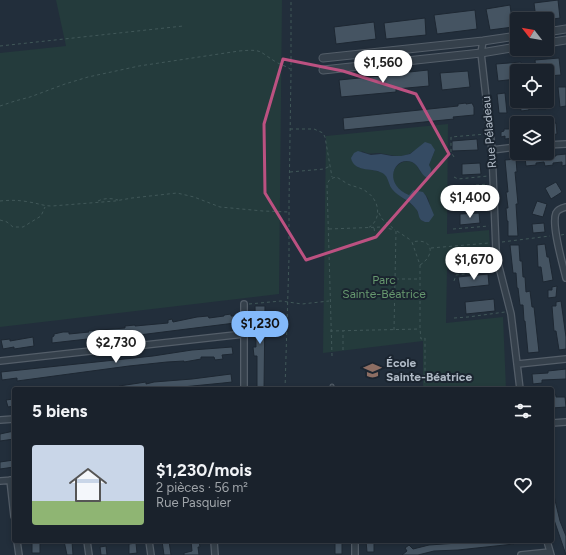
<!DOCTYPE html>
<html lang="fr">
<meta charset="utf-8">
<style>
:root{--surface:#1a222c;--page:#272f38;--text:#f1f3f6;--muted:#9fa4a9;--line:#383f48;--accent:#83b9fa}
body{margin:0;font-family:Figtree,sans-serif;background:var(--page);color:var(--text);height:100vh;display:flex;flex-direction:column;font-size:15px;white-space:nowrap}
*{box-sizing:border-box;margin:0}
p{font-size:13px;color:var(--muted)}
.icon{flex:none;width:22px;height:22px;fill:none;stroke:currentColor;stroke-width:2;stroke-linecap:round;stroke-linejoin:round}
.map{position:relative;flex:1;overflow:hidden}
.details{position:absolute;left:12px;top:387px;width:542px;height:156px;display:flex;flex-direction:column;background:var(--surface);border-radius:4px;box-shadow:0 2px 6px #0003,0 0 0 1px var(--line)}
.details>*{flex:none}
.needle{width:26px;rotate:301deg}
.controls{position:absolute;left:510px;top:12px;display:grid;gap:8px}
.controls a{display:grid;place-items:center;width:44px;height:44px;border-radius:4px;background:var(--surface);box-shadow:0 2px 6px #0003,0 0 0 1px var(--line);font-size:20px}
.price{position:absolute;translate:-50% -34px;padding:0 9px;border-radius:14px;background:#fff;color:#222;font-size:13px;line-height:26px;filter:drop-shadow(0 1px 2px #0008)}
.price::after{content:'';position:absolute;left:50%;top:24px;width:12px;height:9px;margin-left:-6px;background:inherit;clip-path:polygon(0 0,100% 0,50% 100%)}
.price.current{background:var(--accent);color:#111}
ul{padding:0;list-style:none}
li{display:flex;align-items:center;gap:12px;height:100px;padding:0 20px}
li span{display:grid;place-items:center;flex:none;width:112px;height:80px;border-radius:4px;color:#555}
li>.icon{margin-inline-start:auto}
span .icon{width:48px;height:48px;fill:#fffc;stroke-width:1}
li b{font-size:17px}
h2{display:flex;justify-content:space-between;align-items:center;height:48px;padding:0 20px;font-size:17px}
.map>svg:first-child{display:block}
</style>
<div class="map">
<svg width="566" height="555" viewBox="0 0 566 555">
<rect width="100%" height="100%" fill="#222e3b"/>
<!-- green -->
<path fill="#243b3c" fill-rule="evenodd" d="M56 0H282L279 294 0 327V53L66 46Z
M448 124 447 234 489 230 491 264 447 269 446 323 503 317 506 389H423V341L323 353 326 136ZM415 150H435L429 165 430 174 421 173C409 142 371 180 409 195L413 190C433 193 430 205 429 222H425L421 220 416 208 400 196 390 185 388 178 386 175 381 172 357 167 362 151C369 155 372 153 379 153 394 155 402 160 415 150Z"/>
<!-- water -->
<path fill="#354b63" d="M425 142 431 144 435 150 429 165 431 169 430 177 427 178C420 174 419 165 412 162 394 155 382 184 409 195L413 190 423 192 426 196 434 215 429 222H425L421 220C418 217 419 212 416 209 410 200 398 197 392 189 387 182 389 175 380 172 371 168 354 172 351 158L354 153 358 151 371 155 381 154 392 156H401L410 154Z"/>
<!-- building -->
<path fill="#455462" stroke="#1d2732" d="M558 0 560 18 547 20 536 19 534 3Z
M510 5 513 27 490 30 486 9Z
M475 10 477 29 437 34 434 15Z
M425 18 426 35 386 39 384 23Z
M374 22 376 39 336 44 334 27Z
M559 58 561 75 547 76V71H536L535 60Z
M521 62 522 71H517V79L498 81 496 64Z
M428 70 429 86 396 89V92L341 97 339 80 400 74V73Z
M468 71 470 87 442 90 440 73Z
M558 87H566V106L560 107Z
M505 93 507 113H499L497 94Z
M520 101H528L529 110 521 111Z
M537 101H546V109H538Z
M466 103V104L472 103 474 107V115L453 117 454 119 344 130 343 118 458 106V104Z
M556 123 557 134 549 135 548 124Z
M504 129H511V131L514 130 515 138 505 139V136L501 137V132L504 131Z
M477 139 478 150 452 151V141Z
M566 154V165L562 166V162L553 163V165L545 166 544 162 536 163V165L526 166 525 158 556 156V155Z
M516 159 517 172H515L518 204H516L518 236H508V221H507L506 208H508L506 192H508L505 160Z
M480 163 481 174 462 175V164Z
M556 182 562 192 551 199 545 188Z
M481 188 482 198 456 201 455 190Z
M537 201 547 204 543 217 532 214Z
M479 213 480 223 460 225V214Z
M544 223 545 232 533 233 532 224Z
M545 244 547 257H549L553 280 543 282 541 267H538L537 245Z
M510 245H519L520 261H522L523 277H525L526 292 530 291 532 307H534L539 352 528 353 525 321H524L523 305H520L518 288H517L516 273H513Z
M488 274 489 285 460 288 458 277Z
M557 286 556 297 548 298V290H552V287Z
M494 299 495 311 466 314 465 302Z
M561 301 566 337V349L559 350 556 331H554L552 306H556V302Z
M255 306H265L264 389H257V356H254L253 347H256Z
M231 314V316H234L235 323 123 337H114V336L52 343V337L54 336V334L63 332H69V334L89 332 88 331 125 328V326L135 325V326L168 323V320L172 319 173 322 197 317 208 316 209 318 224 316V315Z
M33 337 34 346 14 349V347L3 349 1 340 10 339V341Z
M232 347 233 354 222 355 223 359 215 360 214 357H201V359L184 362V361L167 362 129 366 17 381V378L2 380 1 372 153 356 192 350Z
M566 369V379L542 380V383L533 384 532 374 548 373V371Z
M231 374 232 382 223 383 162 389H119V386L146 382V384L154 382 192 379Z
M552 395H556V397H565L566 407 552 408Z
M13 399 14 406 8 407 6 400Z
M14 431V439L0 441V434Z
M14 460V467L0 469V462Z
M552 496H554L560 521 566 536V555L552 514Z
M64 541H72L73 555H67Z
M162 541H169L171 555H164Z
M191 541H199L200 547H198L199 555H184V553L192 551Z
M366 541H374V552H367Z
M473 541H514V544L458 550 434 551 418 555H402L407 551 405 548 409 545 413 549 429 545 473 542Z
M32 543H40V553H32Z
M136 543 137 553 129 554V544Z
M335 543H342V554H335Z
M106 546 107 555H101L100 547Z"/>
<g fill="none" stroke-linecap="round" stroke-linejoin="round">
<defs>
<path id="service" d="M332 389V386"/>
<path id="minor" d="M483 41 481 53 492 150 496 250 498 263 511 314 520 389
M547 145 566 144
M492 150 517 147
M566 207C562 208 558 209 556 213 551 225 563 265 566 278
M0 361 244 334
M518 364 566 359
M244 389V304
M0 420 14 419
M552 423 566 422
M10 480 14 516
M0 481 14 480
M17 541 19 555
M87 541 89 555
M149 541 151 555
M214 541 215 555
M547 541 551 555
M355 555V541
M521 555 550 552"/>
<path id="tertiary" d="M547 32 566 29
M547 43 566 40
M323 58 483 41 517 36
M323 70 481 53 517 47"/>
</defs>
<!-- service casing -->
<use href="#service" stroke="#545e69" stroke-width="5"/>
<!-- minor casing -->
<use href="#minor" stroke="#545e69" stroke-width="8"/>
<!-- tertiary casing -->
<use href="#tertiary" stroke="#545e69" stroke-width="9"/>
<!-- path -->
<path stroke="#415859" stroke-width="1" stroke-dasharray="3 3" stroke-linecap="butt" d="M0 46 183 26
M0 106 15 101 30 97 65 84 88 77 139 66 239 51C263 49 258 51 276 62 281 65 286 66 290 69
M290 129H314L323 133 325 137 332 177
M454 157 451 152V137L486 134
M290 172 324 169 330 166
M454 177 458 179 488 176
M0 201C10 200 19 200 29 202 37 203 43 206 52 206L115 201 132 198 177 193 194 197 220 207 263 211 289 212
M98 201C104 198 111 198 118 200
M453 207 454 187 488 184
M379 213 382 219 394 229
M0 220 7 222 13 227H23L41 216 45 207
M374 228 375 234
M329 229 382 227 395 230
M453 229 489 226
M397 231 412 241
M561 235 566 234
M502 242 550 236
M431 248 489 243
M420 265C436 255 433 237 412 242L420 265V329L421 339 425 338V389
M396 279H420
M454 281 456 275 495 270
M249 304 281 301 302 304 329 301
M454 318 468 317 505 312
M394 330 396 231
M330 331 419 329
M343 350V331
M332 356 327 184 330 179 336 177C341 179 345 183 350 185 356 187 362 188 367 192 380 201 382 220 368 228
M285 389 289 258V202L291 74V0"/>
<!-- service -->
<use href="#service" stroke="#35404b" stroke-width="3"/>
<!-- minor -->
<use href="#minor" stroke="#35404b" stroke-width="5.5"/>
<!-- tertiary -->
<use href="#tertiary" stroke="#35404b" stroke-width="7"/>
</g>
<!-- marked area -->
<path fill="none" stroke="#bc5181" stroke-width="3" stroke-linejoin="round" d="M283 59 343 71 416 94 449 154 376 237 306 260 265 193 264 124Z"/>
<!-- icons -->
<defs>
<symbol id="school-bare" viewBox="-9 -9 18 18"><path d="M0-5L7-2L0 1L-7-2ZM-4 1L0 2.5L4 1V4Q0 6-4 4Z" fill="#8d6e63" stroke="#1b2530" stroke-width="2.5" paint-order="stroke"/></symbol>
</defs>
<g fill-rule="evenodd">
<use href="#school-bare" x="360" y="358" width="25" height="25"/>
</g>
<g text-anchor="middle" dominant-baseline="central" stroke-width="4" stroke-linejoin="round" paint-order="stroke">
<!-- street labels -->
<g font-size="12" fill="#b1bbc7" stroke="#1b2530">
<text transform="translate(489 132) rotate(-95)">Rue Péladeau</text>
</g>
<!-- park labels -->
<g font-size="12" fill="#67996f" stroke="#1b2530">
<text x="384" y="280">Parc<tspan x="384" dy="14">Sainte-Béatrice</tspan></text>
</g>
<!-- poi labels -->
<g font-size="12" font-weight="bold" fill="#b1bbc7" stroke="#1b2530" text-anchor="start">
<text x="386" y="363">École<tspan x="386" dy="14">Sainte-Béatrice</tspan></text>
</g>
</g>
</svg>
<div class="controls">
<a><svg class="needle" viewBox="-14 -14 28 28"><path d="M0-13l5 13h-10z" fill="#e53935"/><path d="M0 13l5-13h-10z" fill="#9fa4a9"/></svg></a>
<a><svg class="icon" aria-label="locate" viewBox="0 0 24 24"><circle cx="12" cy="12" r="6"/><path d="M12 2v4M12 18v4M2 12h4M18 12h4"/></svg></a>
<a><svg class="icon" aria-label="layers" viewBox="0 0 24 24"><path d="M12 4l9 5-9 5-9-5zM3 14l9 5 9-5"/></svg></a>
</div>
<b class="price" style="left:383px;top:84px">$1,560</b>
<b class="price" style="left:470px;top:219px">$1,400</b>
<b class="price" style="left:474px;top:281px">$1,670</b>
<b class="price current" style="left:260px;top:345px">$1,230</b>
<b class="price" style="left:116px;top:364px">$2,730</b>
<section class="details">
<h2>5 biens<svg class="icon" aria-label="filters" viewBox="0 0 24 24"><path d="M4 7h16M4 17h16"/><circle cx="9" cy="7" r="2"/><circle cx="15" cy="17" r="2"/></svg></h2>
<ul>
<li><span style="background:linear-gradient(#c9d6e8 70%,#8fb573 0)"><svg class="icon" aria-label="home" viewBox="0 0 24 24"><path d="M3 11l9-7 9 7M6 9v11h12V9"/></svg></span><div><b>$1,230/mois</b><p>2 pièces · 56 m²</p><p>Rue Pasquier</p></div><svg class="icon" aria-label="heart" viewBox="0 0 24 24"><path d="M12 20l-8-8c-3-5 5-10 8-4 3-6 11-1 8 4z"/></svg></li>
</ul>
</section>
</div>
